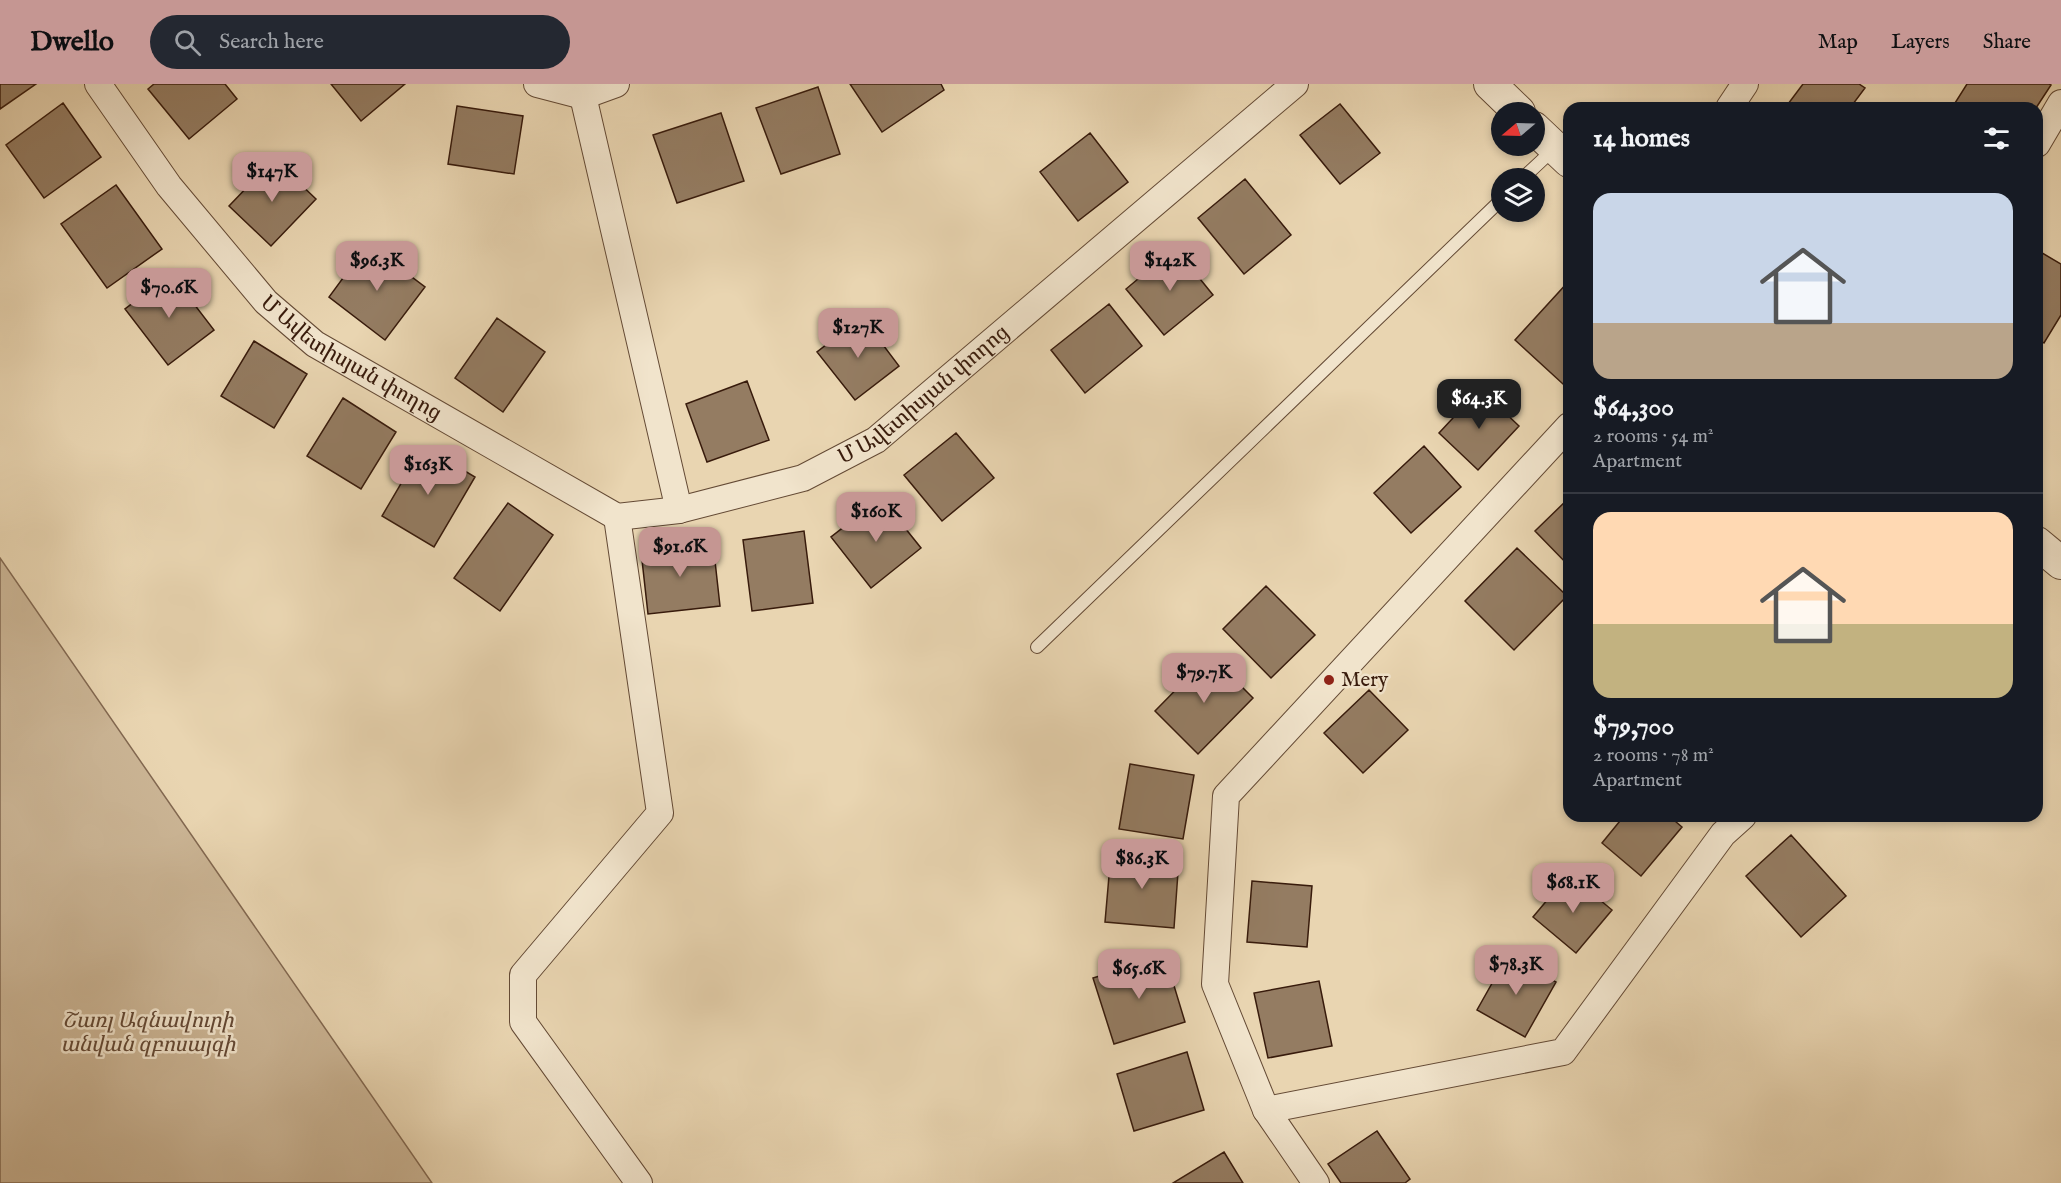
<!DOCTYPE html>
<meta charset="utf-8">
<style>
:root{--surface:#171b24;--page:#242831;--text:#f1f3f6;--muted:#9ea1a6;--line:#363941;--accent:#c59692}
body{margin:0;font-family:"IM FELL English","Noto Serif Armenian",serif;background:var(--page);color:var(--text);height:100vh;display:flex;flex-direction:column;font-size:22px;white-space:nowrap}
*{box-sizing:border-box;margin:0}
p{font-size:20px;color:var(--muted)}
.icon{flex:none;width:33px;height:33px;fill:none;stroke:currentColor;stroke-width:2;stroke-linecap:round;stroke-linejoin:round}
.map{position:relative;flex:1;overflow:hidden}
.drawer{position:absolute;left:1563px;top:18px;width:480px;height:720px;display:flex;flex-direction:column;background:var(--surface);border-radius:18px;box-shadow:0 3px 9px #0003}
.drawer>*{flex:none}
.needle{width:39px;rotate:251deg}
.tools{position:absolute;left:1491px;top:18px;display:grid;gap:12px}
.tools a{display:grid;place-items:center;width:54px;height:54px;border-radius:50%;background:var(--surface);box-shadow:0 3px 9px #0003;font-size:30px}
.price{position:absolute;translate:-50% -51px;padding:0 14px;border-radius:12px;background:var(--accent);color:#111;font-size:20px;line-height:39px;filter:drop-shadow(0 2px 3px #0008)}
.price::after{content:'';position:absolute;left:50%;top:36px;width:18px;height:14px;margin-left:-9px;background:inherit;clip-path:polygon(0 0,100% 0,50% 100%)}
.price.current{background:#222;color:#fff}
ul{padding:0;list-style:none}
li{display:grid;align-content:center;gap:12px;height:318px;padding:0 30px}
li+li{border-top:2px solid var(--line)}
li span{display:grid;place-items:center;height:186px;border-radius:18px;color:#555}
li>.icon{margin-inline-start:auto}
span .icon{width:108px;height:108px;fill:#fffc;stroke-width:1}
li b{font-size:26px}
h2{display:flex;justify-content:space-between;align-items:center;height:72px;padding:0 30px;font-size:26px}
header{display:flex;align-items:center;gap:36px;box-sizing:border-box;height:84px;padding:0 30px;background:var(--accent);color:#111}
header strong{font-size:28px}
nav{display:flex;gap:33px;margin-inline-start:auto;font-size:21px}
.search{width:420px;height:54px;background:var(--page);display:flex;align-items:center;gap:15px;box-sizing:border-box;padding:0 21px;border-radius:33px;color:var(--muted);font-size:22px}
.map>svg:first-child{display:block}
</style>
<header>
<strong>Dwello</strong>
<div class="search"><svg class="icon" aria-label="search" viewBox="0 0 24 24"><circle cx="10" cy="10" r="6"/><path d="M15 15l6 6"/></svg>Search here</div>
<nav><a>Map</a><a>Layers</a><a>Share</a></nav>
</header>
<div class="map">
<svg width="2061" height="1099" viewBox="0 0 2061 1099">
<rect width="100%" height="100%" fill="#e9d5b1"/>
<filter id="stains"><feTurbulence type="fractalNoise" baseFrequency=".00333" numOctaves="4"/><feColorMatrix values="0 0 0 0 .2 0 0 0 0 .09 0 0 0 0 .02 0 0 0 .5 -.17"/></filter>
<radialGradient id="worn" r=".72"><stop offset=".6" stop-color="#630" stop-opacity="0"/><stop offset="1" stop-color="#630" stop-opacity=".3"/></radialGradient>
<!-- green -->
<path fill="#cbb595" stroke="#826850" stroke-width="1.5" d="M0 474 432 1099H0Z"/>
<!-- building -->
<path fill="#947c62" stroke="#381b0c" stroke-width="1.5" d="M0 0H36L0 25Z
M154 0H225L237 15 189 55 148 5Z
M331 0H405L361 37Z
M850 0H941L944 6 882 48Z
M1803 0H1859L1865 4 1850 24H1785Z
M1967 0H2049L2051 1 2036 24H1963L1955 19Z
M818 3 840 70 781 90 756 24Z
M63 19 101 73 44 114 6 61Z
M1340 20 1380 69 1340 100 1300 51Z
M457 22 523 32 514 90 448 80Z
M721 29 744 97 677 119 653 51Z
M1090 49 1128 98 1078 137 1040 88Z
M274 75 316 115 271 162 229 122Z
M1245 95 1291 151 1244 190 1198 134Z
M116 101 162 165 107 204 61 140Z
M368 160 425 203 385 256 329 213Z
M1175 164 1213 211 1164 251 1126 205Z
M2037 166 2061 180V231L2044 259 2037 254Z
M171 190 214 246 168 281 125 225Z
M1569 197V293L1563 300 1515 256Z
M1109 220 1142 262 1085 309 1051 266Z
M862 233 899 282 855 316 817 268Z
M497 234 545 268 503 328 455 294Z
M254 257 307 290 274 344 221 312Z
M747 297 769 356 707 378 686 320Z
M1480 305 1519 342 1478 386 1439 349Z
M343 314 396 348 361 405 307 372Z
M956 349 994 394 942 437 904 391Z
M423 362 475 393 434 463 382 432Z
M1424 362 1461 403 1411 449 1374 409Z
M881 414 921 464 871 504 831 453Z
M1569 414V482L1535 447Z
M508 419 553 451 500 527 454 494Z
M804 447 813 519 752 527 743 456Z
M713 459 720 522 648 530 641 467Z
M1517 464 1567 512 1514 566 1465 517Z
M1266 502 1315 551 1271 594 1223 545Z
M1210 571 1253 614 1198 670 1155 627Z
M1369 606 1408 646 1363 689 1324 649Z
M1130 680 1194 691 1183 755 1119 745Z
M1624 732H1669L1682 743 1641 792 1602 759Z
M1791 751 1846 812 1801 853 1746 792Z
M1111 769 1179 774 1174 844 1105 838Z
M1569 790 1612 826 1576 869 1533 833Z
M1252 797 1312 802 1307 863 1247 858Z
M1508 871 1556 898 1525 953 1477 926Z
M1165 872 1185 938 1114 960 1093 894Z
M1319 897 1332 962 1268 974 1254 909Z
M1187 968 1204 1026 1134 1047 1117 990Z
M1377 1047 1410 1095 1405 1099H1341L1328 1080Z
M1224 1068 1243 1099H1173Z"/>
<g fill="none" stroke-linecap="round" stroke-linejoin="round">
<defs>
<path id="service" d="M1523 94 1554 65
M1037 563 1502 115"/>
<g id="minor">
<path id="s1" d="M98 0 169 102 266 218 315 260 617 433 679 426 803 394 876 356 1295 0"/>
<path d="M537 0 583 12 616 0"/>
<path d="M583 12 679 426"/>
<path d="M1729 24 1745 0"/>
<path d="M2037 60 2061 19"/>
<path d="M617 433 660 729 523 891V938L639 1099"/>
<path d="M1266 1026 1563 968 1723 750 1743 732"/>
<path d="M1316 1099 1266 1026 1215 900 1226 712 1569 342"/>
</g>
<path id="tertiary" d="M1490 0 1519 28
M1534 44 1569 77
M2037 459 2061 479"/>
</defs>
<!-- service casing -->
<use href="#service" stroke="#644a35" stroke-width="14"/>
<!-- minor casing -->
<use href="#minor" stroke="#644a35" stroke-width="28"/>
<!-- tertiary casing -->
<use href="#tertiary" stroke="#644a35" stroke-width="34"/>
<!-- service -->
<use href="#service" stroke="#f1e4cc" stroke-width="12"/>
<!-- minor -->
<use href="#minor" stroke="#f1e4cc" stroke-width="26"/>
<!-- tertiary -->
<use href="#tertiary" stroke="#f1e4cc" stroke-width="32"/>
</g>
<!-- markers -->
<circle fill="#8f2418" stroke="#f1e4cc" stroke-width="2" cx="1329" cy="596" r="6"/>
<g text-anchor="middle" dominant-baseline="central" stroke-width="5" stroke-linejoin="round" paint-order="stroke">
<!-- street labels -->
<g font-size="21" fill="#381b0c" stroke="#f1e4cc">
<text stroke="none"><textPath href="#s1" startOffset="378">Մ Ավետիսյան փողոց</textPath></text>
<text stroke="none"><textPath href="#s1" startOffset="1026">Մ Ավետիսյան փողոց</textPath></text>
</g>
<!-- poi labels -->
<g font-size="21" fill="#381b0c" stroke="#f1e4cc" text-anchor="start">
<text x="1341" y="596">Mery</text>
</g>
<!-- park labels -->
<g font-size="21" font-style="italic" fill="#644935" stroke="#f1e4cc">
<text x="148" y="937">Շառլ Ազնավուրի<tspan x="148" dy="24">անվան զբոսայգի</tspan></text>
</g>
</g>
<rect width="100%" height="100%" filter="url(#stains)"/>
<rect width="100%" height="100%" fill="url(#worn)"/>
</svg>
<div class="tools">
<a><svg class="needle" viewBox="-14 -14 28 28"><path d="M0-13l5 13h-10z" fill="#e53935"/><path d="M0 13l5-13h-10z" fill="#9ea1a6"/></svg></a>
<a><svg class="icon" aria-label="layers" viewBox="0 0 24 24"><path d="M12 4l9 5-9 5-9-5zM3 14l9 5 9-5"/></svg></a>
</div>
<b class="price" style="left:272px;top:119px">$147K</b>
<b class="price" style="left:377px;top:208px">$96.3K</b>
<b class="price" style="left:1170px;top:208px">$142K</b>
<b class="price" style="left:169px;top:235px">$70.6K</b>
<b class="price" style="left:858px;top:275px">$127K</b>
<b class="price current" style="left:1479px;top:346px">$64.3K</b>
<b class="price" style="left:428px;top:412px">$163K</b>
<b class="price" style="left:876px;top:459px">$160K</b>
<b class="price" style="left:680px;top:494px">$91.6K</b>
<b class="price" style="left:1204px;top:620px">$79.7K</b>
<b class="price" style="left:1142px;top:806px">$86.3K</b>
<b class="price" style="left:1573px;top:830px">$68.1K</b>
<b class="price" style="left:1516px;top:912px">$78.3K</b>
<b class="price" style="left:1139px;top:916px">$65.6K</b>
<section class="drawer">
<h2>14 homes<svg class="icon" aria-label="filters" viewBox="0 0 24 24"><path d="M4 7h16M4 17h16"/><circle cx="9" cy="7" r="2"/><circle cx="15" cy="17" r="2"/></svg></h2>
<ul>
<li><span style="background:linear-gradient(#c9d6e8 70%,#b9a48a 0)"><svg class="icon" aria-label="home" viewBox="0 0 24 24"><path d="M3 11l9-7 9 7M6 9v11h12V9"/></svg></span><div><b>$64,300</b><p>2 rooms · 54 m²</p><p>Apartment</p></div></li>
<li><span style="background:linear-gradient(#ffd9b3 60%,#c2b280 0)"><svg class="icon" aria-label="home" viewBox="0 0 24 24"><path d="M3 11l9-7 9 7M6 9v11h12V9"/></svg></span><div><b>$79,700</b><p>2 rooms · 78 m²</p><p>Apartment</p></div></li>
</ul>
</section>
</div>
